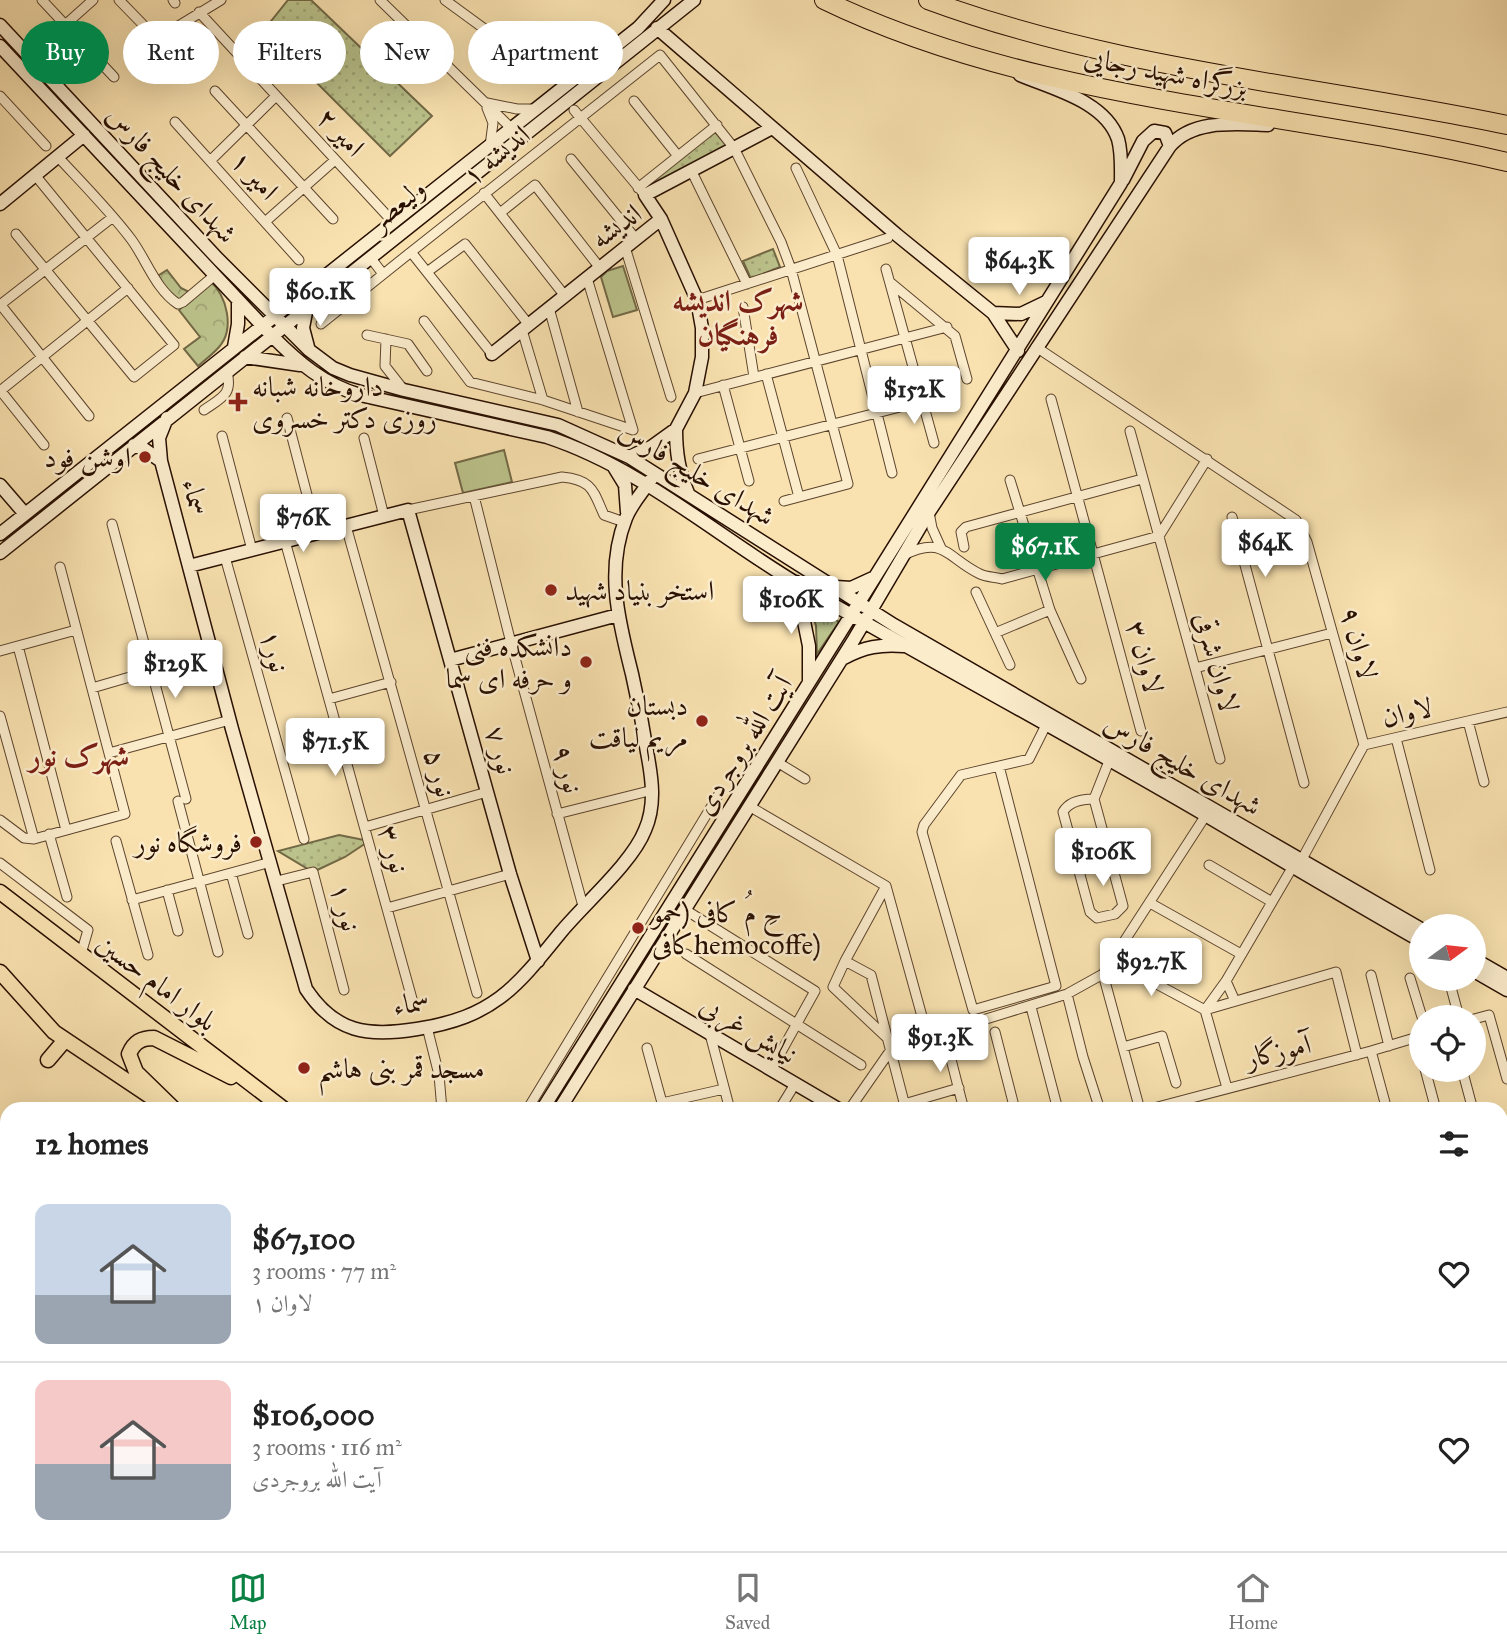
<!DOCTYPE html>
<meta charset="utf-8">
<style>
:root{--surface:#fff;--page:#f2f2f2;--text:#222;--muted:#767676;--line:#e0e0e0;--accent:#0b8043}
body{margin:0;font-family:"IM FELL Great Primer",Amiri,serif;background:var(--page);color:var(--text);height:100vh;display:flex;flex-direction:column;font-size:26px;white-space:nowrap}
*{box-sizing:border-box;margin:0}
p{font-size:23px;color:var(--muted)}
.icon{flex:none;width:38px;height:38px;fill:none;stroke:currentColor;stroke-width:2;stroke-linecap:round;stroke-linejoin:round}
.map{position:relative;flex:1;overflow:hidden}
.details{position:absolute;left:0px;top:1102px;width:1508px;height:450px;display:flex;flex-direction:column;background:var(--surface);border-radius:21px 21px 0 0;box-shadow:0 7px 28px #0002}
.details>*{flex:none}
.hud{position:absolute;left:21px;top:21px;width:700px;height:63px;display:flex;gap:14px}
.needle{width:46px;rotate:75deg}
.tools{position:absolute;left:1409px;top:914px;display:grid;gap:14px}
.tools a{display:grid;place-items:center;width:77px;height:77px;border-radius:50%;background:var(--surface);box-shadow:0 7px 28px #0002;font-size:35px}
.price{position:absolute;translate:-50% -60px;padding:0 16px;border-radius:7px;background:#fff;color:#222;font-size:23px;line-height:46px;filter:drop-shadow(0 2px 4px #0008)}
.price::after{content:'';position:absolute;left:50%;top:42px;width:21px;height:16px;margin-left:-10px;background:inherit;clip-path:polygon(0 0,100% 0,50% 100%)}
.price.current{background:var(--accent);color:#fff}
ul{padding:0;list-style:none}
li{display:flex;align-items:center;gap:21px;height:175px;padding:0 35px}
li+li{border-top:2px solid var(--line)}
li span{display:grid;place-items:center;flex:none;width:196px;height:140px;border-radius:14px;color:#555}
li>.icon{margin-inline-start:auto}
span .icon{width:84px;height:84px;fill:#fffc;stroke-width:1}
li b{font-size:30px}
h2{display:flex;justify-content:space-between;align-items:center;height:84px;padding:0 35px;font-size:30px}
.pill{padding:0 24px;border-radius:32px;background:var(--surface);box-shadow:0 7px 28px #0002;font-size:24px;line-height:63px}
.pill.current{background:var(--accent);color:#fff}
.tabs{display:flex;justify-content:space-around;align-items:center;height:98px;border-top:2px solid var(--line);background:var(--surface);font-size:19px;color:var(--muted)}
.tabs a{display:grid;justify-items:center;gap:4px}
.tabs .current{color:var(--accent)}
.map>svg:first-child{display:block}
</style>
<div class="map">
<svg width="1507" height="1551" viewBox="0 0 1507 1551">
<defs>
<pattern id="grass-tufts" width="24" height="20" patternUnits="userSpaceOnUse" patternTransform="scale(1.75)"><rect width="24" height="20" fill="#bcc38c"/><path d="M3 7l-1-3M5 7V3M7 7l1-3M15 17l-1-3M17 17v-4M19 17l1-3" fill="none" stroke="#a2a677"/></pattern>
<pattern id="forest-crowns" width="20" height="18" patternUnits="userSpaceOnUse" patternTransform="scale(1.75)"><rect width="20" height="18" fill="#bcc38c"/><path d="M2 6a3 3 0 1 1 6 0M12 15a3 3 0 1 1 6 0" fill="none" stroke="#a2a677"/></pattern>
<pattern id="park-dots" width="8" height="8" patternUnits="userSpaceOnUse" patternTransform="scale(1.75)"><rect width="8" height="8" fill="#bcc38c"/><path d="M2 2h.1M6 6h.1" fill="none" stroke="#a2a677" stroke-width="1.8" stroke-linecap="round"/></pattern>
</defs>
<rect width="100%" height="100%" fill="#f9e2b0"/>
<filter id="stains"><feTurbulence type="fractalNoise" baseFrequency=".00286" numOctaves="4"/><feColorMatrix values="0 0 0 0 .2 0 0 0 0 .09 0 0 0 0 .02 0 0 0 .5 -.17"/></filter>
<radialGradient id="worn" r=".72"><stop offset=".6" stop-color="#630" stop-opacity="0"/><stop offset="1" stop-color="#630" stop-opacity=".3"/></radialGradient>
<!-- grass -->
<path fill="url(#grass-tufts)" stroke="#726946" stroke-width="2" d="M809 602 839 622 817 654 816 626Z"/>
<!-- forest -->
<path fill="url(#forest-crowns)" stroke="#726946" stroke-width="2" d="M167 270 181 288 189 292 177 302 156 277Z
M210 281C227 296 235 329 219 347 213 354 205 360 198 366L184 349 200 337 179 310Z"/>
<!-- park -->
<path fill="url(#park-dots)" stroke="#726946" stroke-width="2" d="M288 0H311L432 116 390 156 264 30Z
M715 132 729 148 654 185 651 180Z
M773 249 780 267 751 279 743 261Z
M339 835 369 841 345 857 313 872 278 851Z"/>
<!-- pitch -->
<path fill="#bcc38c" stroke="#726946" stroke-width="2" d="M623 266 637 310 613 317 601 277 607 271Z
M504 450 512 482 463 493 455 463Z"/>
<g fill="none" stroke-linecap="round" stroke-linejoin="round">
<defs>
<path id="street" d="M42 0 114 77
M119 0 157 39 221 0
M173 0 175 3
M380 0 512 129
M445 0 508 46
M199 12 393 222
M65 25 93 0
M388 55 412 31
M215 91 333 219
M0 96 46 146
M634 101 678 156
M487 103 517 109H535
M487 108 493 123 490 146
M574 110 645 195
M175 122 299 260
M58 157C83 184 109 210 131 239 146 259 156 290 178 304L183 302 215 275
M571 159 636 239
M211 160 276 96
M796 168 837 255 892 473
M691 170 747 284
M638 188 717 125
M484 193 565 296
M500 213 535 185 600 268
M265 222 335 160
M16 234 134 377 174 345 35 175
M625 247 671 397
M370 257 383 274
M886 269 934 443
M427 272 465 244 529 325
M587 278 633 430
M891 283 955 336 967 379
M697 300 888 238
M0 304 89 416
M0 305 113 217
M743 307 754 377
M549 308 578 412
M424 321 470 382 543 400 633 430
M321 324 411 252
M522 330 543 400
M367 335 408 344 427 371
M386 339 385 366 403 389
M1036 347 1296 520 1307 542 1364 745
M492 354 411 252 660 55 734 148 781 242 791 269 848 484 784 501
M766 374 799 497
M723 385 749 481
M0 390 44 445
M0 391 128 288
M695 393 947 327
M1051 399 1141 731
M204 410C221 398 233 395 227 372
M287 418 317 533
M1130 431 1220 759
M222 436 252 550
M364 438 384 516
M698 459 923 401
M1010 480 1050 610 1081 679
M474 496 511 643 583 906
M408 510 562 477C593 480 593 491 604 515L624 522
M929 512 932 528 941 548
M1232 517 1304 783
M112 524 186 799
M346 526 477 993
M285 541 414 1006
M964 547 961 532 966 527 1142 479
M904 555C944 535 947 558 980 574 986 577 995 577 1002 579L1159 536 1207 459
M225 557 304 839
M976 592 1010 665
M995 633 1050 610
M18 646 66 830
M0 651 76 630
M1195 668 1332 633
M92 688 212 653
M329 699 391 682
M0 716 34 839
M1468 721 1484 782
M1396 738 1430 870
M109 753 230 720
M777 762 805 779
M999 766 1056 986 973 1010 922 832 924 825 961 775 1029 759 1046 725
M1094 799C1082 799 1069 801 1063 812L1090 912 1097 918 1115 914 1123 906 1094 799 1109 761
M178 801 218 952
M749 806 886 886 923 1020
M557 814 653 790
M0 820 24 838 34 839 125 814 60 567
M365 827 487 792
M49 834 67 897
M116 841 148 955
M1301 861 1364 745 1507 712
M0 863 88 930 81 954
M1209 865 1272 902
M231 873 248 934
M277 881 313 872 344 990
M886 886 845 961 871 975 906 1110
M167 890 178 931
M132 900 271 862
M1150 903 1241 954
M387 908 510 874
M684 909 815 991 771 1070
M686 954 861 1065
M1112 960 1205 1010 1227 1088
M845 961 833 987 885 1036
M1103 974 1140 1110
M1371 975 1389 1046
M1410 978 1422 1017
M1449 980 1459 1017
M1226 981 1235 1001
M1067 994 1083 1057 1100 1110
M1031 1007 1058 1110
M1205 1010 1336 972 1357 1055
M1205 1010 1226 981 1292 868
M1474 1019 1489 1015 1507 1079
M427 1027 439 1075 442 1110
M944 1032 964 1110
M995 1032 1015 1110
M710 1034 730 1110
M1416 1038 1421 1056
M1123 1047 1162 1036 1176 1083
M647 1048 664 1110
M1371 1051 1387 1110
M1425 1069 1436 1110
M1462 1069 1473 1110
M662 1103 724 1089
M904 1104 959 1088
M527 1110 719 794
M779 1110 795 1084
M849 1110 890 1051 944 1032 1067 994 1103 974 1206 815
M1146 1110 1371 1051 1421 1036
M1502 1158 1507 1178
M0 1282 7 1281
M1502 1332 1507 1350
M1502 1364 1507 1363
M1502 1432 1507 1431
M0 1434 7 1435
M152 1545 156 1551
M203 1545 205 1551
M446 1545V1551
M509 1545 510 1551
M571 1545 572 1551
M1005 1545 1008 1551
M1090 1545 1091 1548 1103 1545
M1157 1545 1158 1551
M1238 1545 1239 1551
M1310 1545 1312 1551
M1382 1545 1383 1551"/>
<path id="secondary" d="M0 25 218 259 309 350 333 368 350 375 404 390 558 425 629 457 894 625 1421 929
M657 28 897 235 993 313 1018 351
M0 46 272 336C299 363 323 384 360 395L547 437C644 469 720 539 806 589 939 666 1074 738 1207 816 1278 858 1349 900 1421 941
M1123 180 1143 141 1154 131 1165 133 1170 146
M0 204 84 135
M307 307 303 328 308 347
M993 313 1021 314 1046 302
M234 347 238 324V300
M492 354 661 219
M245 357 300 365
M167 418 159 438 161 461 232 729 306 989C335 1033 368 1037 417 1029 493 1017 515 989 561 932 585 903 632 863 645 830 656 805 652 778 647 752 643 726 638 700 632 674 619 622 605 571 626 518 632 503 643 492 652 478
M676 429C676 453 679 471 688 493
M134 445 144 449 161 461
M629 457 651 447 676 429 695 393 702 357V328L697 300 661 219 645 195 772 128
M614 467 625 485 627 512
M0 485 25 514
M0 534 638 28 664 0
M0 553 694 0
M189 566 408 510 510 874 538 961
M796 582 809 646V682
M836 587 851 588 875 577
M844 658C864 647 881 644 904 646
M450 660 618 615
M1474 959 1507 978
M1474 971 1507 990
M634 989 840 1110
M542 1110 1121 183C1121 169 1122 153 1118 139 1105 101 1053 89 1020 75
M559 1110 853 641 929 512 1170 146C1193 119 1235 124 1268 125
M0 1166 7 1178
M0 1192 7 1213
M1502 1215 1507 1214
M15 1545 16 1551
M251 1551 255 1545
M272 1551 276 1545
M717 1551 721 1545"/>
<path id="primary" d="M0 892 285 1110
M0 972 54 1032 157 1101
M48 1060 65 1040
M175 1110 136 1072 129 1054C134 1042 141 1038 154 1038L231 1077
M799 1545 807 1551
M984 1545 994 1551"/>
<path id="highway" d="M824 0C1034 102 1283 109 1507 162
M928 0C1114 69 1314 85 1507 125"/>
</defs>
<!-- street casing -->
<use href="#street" stroke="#5c442d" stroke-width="11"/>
<!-- secondary casing -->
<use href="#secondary" stroke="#280f01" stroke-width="15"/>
<!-- primary casing -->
<use href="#primary" stroke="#280f01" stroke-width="17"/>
<!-- highway casing -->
<use href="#highway" stroke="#280f01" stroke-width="20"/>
<!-- street -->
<use href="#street" stroke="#fbeccc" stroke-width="9"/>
<!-- secondary -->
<use href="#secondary" stroke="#fbeccc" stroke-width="12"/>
<!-- primary -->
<use href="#primary" stroke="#f9e2b0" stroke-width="14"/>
<!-- highway -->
<use href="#highway" stroke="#f9e2b0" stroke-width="18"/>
</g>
<!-- markers -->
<g fill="#8f2418" stroke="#fbeccc" stroke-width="2.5">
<path d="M234.5 391.5h7v7h7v7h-7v7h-7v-7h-7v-7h7z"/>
<circle cx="145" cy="457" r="7"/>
<circle cx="551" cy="590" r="7"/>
<circle cx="586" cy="662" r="7"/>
<circle cx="702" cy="721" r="7"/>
<circle cx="256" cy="842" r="7"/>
<circle cx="638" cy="928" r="7"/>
<circle cx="304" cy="1068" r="7"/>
</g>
<g text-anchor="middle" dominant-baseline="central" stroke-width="5" stroke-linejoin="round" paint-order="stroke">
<!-- street labels -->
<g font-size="28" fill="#280f01" stroke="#fbeccc">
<text transform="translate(1166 72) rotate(11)">بزرگراه شهید رجایی</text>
<text transform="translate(341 132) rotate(47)">امیر ۲</text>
<text transform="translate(496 155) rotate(-39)">اندیشه ۱</text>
<text transform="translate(172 174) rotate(47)">شهدای خلیج فارس</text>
<text transform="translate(255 175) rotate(48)">امیر ۱</text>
<text transform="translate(397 204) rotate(-39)">ولیعصر</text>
<text transform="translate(616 226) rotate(-36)">اندیشه</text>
<text transform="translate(697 473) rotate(31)">شهدای خلیج فارس</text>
<text transform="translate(196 497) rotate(75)">سماء</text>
<text transform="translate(1359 643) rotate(75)">لاوان ۹</text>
<text transform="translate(275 651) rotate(75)">نور۱</text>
<text transform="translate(1145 657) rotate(75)">لاوان ۳</text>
<text transform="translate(1217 662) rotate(75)">لاوان شرقی</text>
<text transform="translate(1407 712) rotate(-13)">لاوان</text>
<text transform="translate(743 745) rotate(-58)">آیت الله بروجردی</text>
<text transform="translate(501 750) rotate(74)">نور ۷</text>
<text transform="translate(1183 764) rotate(30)">شهدای خلیج فارس</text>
<text transform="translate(568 769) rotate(75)">نور ۹</text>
<text transform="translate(440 773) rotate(74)">نور ۵</text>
<text transform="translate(394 849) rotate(74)">نور ۳</text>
<text transform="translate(346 907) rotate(75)">نور ۱</text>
<text transform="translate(157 982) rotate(37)">بلوار امام حسین</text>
<text transform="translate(411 1003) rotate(-9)">سماء</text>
<text transform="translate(749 1029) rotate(30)">نیایش غربی</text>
<text transform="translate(1278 1051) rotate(-14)">آموزگار</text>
</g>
<!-- poi labels -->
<g font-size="28" fill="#280f01" stroke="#fbeccc" text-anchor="start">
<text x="252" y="386">داروخانه شبانه<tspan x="252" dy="32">روزی دکتر خسروی</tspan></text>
<text x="131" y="457" text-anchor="end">اوشن فود</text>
<text x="565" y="590">استخر بنیاد شهید</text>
<text x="572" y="646" text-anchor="end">دانشکده فنی<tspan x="572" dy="32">و حرفه ای سما</tspan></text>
<text x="688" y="705" text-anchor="end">دبستان<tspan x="688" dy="32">مریم لیاقت</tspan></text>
<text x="242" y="842" text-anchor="end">فروشگاه نور</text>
<text x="652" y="912">حِ مُ کافی (حمو<tspan x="652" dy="32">کافیhemocoffe)</tspan></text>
<text x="318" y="1068">مسجد قمر بنی هاشم</text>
</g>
<!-- neighbourhood labels -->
<g font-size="30" font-weight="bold" fill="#7a1f14" stroke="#fbeccc">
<text x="738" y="301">شهرک اندیشه<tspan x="738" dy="34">فرهنگیان</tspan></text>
<text x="79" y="756">شهرک نور</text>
</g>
</g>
<rect width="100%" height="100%" filter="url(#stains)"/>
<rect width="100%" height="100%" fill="url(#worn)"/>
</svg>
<div class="tools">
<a><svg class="needle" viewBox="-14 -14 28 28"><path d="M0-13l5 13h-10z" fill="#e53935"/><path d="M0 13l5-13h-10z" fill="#767676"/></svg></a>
<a><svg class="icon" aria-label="locate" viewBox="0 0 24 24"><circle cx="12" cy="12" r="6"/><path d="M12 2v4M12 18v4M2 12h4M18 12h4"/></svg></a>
</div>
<b class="price" style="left:1019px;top:297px">$64.3K</b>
<b class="price" style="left:320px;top:328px">$60.1K</b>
<b class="price" style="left:914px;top:426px">$152K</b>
<b class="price" style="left:303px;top:554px">$76K</b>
<b class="price" style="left:1265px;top:579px">$64K</b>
<b class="price current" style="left:1045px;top:583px">$67.1K</b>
<b class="price" style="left:791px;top:636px">$106K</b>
<b class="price" style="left:175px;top:700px">$129K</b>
<b class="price" style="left:335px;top:778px">$71.5K</b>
<b class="price" style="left:1103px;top:888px">$106K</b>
<b class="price" style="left:1151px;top:998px">$92.7K</b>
<b class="price" style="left:940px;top:1074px">$91.3K</b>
<div class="hud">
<a class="pill current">Buy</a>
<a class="pill">Rent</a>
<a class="pill">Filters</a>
<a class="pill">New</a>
<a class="pill">Apartment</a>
</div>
<section class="details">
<h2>12 homes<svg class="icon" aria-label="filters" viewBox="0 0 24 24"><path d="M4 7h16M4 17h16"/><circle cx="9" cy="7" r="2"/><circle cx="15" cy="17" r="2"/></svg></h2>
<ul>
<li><span style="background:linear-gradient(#c9d6e8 65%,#9aa5b1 0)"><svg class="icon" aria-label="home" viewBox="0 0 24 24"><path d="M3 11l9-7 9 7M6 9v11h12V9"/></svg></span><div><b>$67,100</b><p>3 rooms · 77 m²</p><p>لاوان ۱</p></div><svg class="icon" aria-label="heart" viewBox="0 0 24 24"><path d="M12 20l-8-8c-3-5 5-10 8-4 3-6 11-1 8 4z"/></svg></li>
<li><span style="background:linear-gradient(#f6c9c9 60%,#9aa5b1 0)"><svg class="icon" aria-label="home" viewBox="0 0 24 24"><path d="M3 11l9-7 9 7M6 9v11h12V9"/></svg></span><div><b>$106,000</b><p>3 rooms · 116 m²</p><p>آیت الله بروجردی</p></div><svg class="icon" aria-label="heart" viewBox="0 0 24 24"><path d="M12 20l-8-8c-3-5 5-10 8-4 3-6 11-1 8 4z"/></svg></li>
</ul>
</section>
</div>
<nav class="tabs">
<a class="current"><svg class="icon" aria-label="map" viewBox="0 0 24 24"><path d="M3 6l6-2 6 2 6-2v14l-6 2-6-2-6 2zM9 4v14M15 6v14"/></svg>Map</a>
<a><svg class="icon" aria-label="saved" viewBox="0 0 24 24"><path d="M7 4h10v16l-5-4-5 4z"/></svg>Saved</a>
<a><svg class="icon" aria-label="home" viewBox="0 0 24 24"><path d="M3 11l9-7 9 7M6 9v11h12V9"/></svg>Home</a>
</nav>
